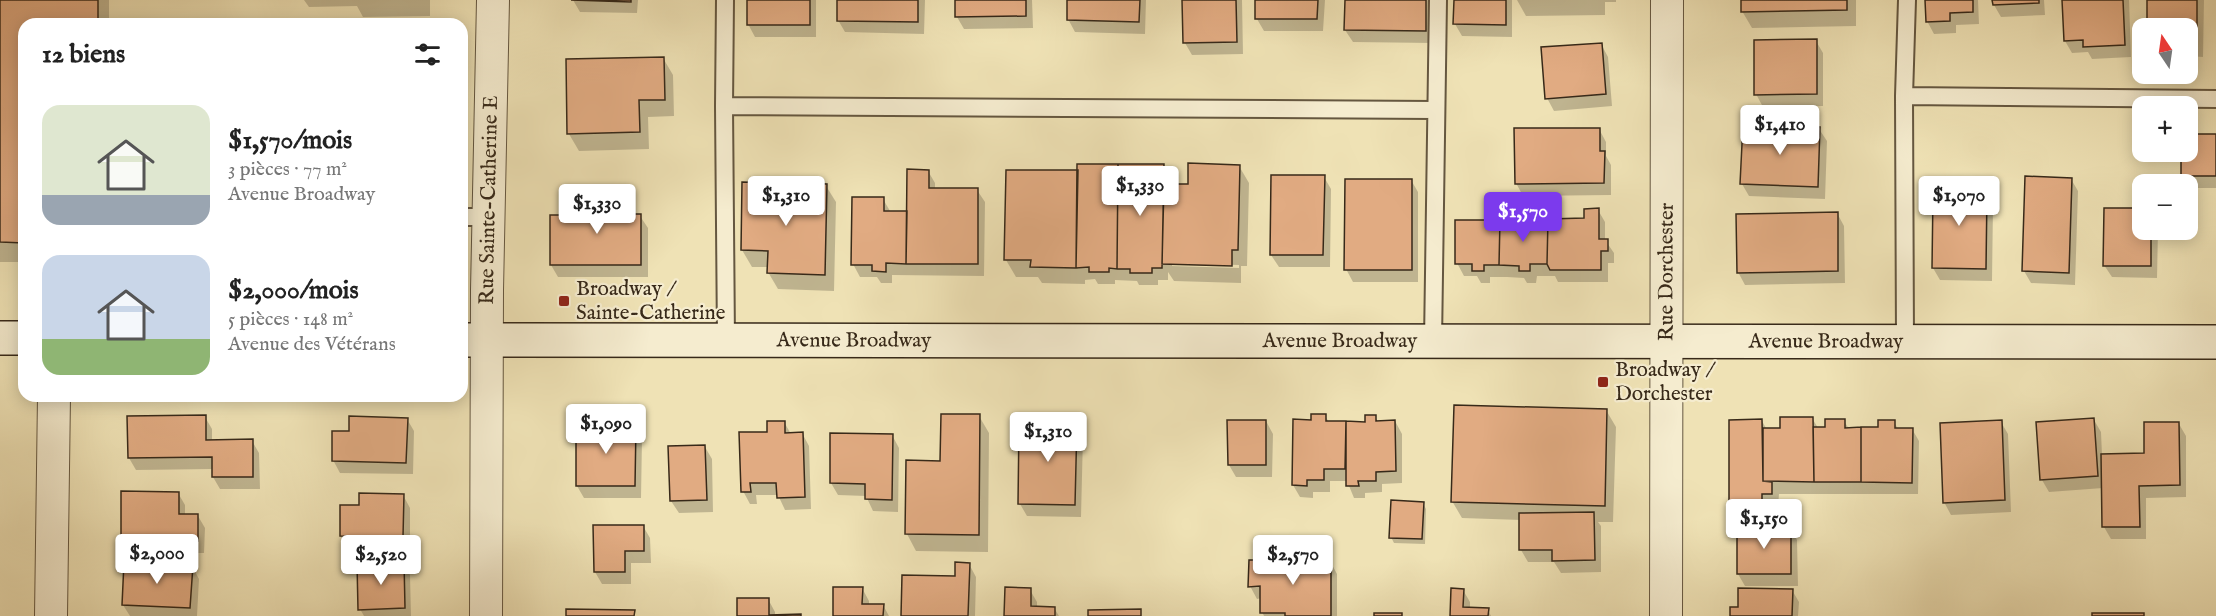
<!DOCTYPE html>
<html lang="fr">
<meta charset="utf-8">
<style>
:root{--surface:#fff;--page:#f6f6f6;--text:#222;--muted:#767676;--accent:#7c3aed}
body{margin:0;font-family:"IM FELL English",serif;background:var(--page);color:var(--text);height:100vh;display:flex;flex-direction:column;font-size:22px;white-space:nowrap}
*{box-sizing:border-box;margin:0}
p{font-size:20px;color:var(--muted)}
.icon{flex:none;width:33px;height:33px;fill:none;stroke:currentColor;stroke-width:2;stroke-linecap:round;stroke-linejoin:round}
.map{position:relative;flex:1;overflow:hidden}
.details{position:absolute;left:18px;top:18px;width:450px;height:384px;display:flex;flex-direction:column;background:var(--surface);border-radius:18px;box-shadow:0 3px 15px #0003}
.details>*{flex:none}
.needle{width:39px;rotate:347deg}
.controls{position:absolute;left:2132px;top:18px;display:grid;gap:12px}
.controls a{display:grid;place-items:center;width:66px;height:66px;border-radius:12px;background:var(--surface);box-shadow:0 3px 15px #0003;font-size:30px}
.price{position:absolute;translate:-50% -51px;padding:0 14px;border-radius:6px;background:#fff;color:#222;font-size:20px;line-height:39px;filter:drop-shadow(0 2px 3px #0008)}
.price::after{content:'';position:absolute;left:50%;top:36px;width:18px;height:14px;margin-left:-9px;background:inherit;clip-path:polygon(0 0,100% 0,50% 100%)}
.price.selected{background:var(--accent);color:#fff}
ul{padding:0;list-style:none}
li{display:flex;align-items:center;gap:18px;height:150px;padding:0 24px}
li span{display:grid;place-items:center;flex:none;width:168px;height:120px;border-radius:18px;color:#555}
li>.icon{margin-inline-start:auto}
span .icon{width:72px;height:72px;fill:#fffc;stroke-width:1}
li b{font-size:26px}
h2{display:flex;justify-content:space-between;align-items:center;height:72px;padding:0 24px;font-size:26px}
.map>svg:first-child{display:block}
</style>
<div class="map">
<svg width="2216" height="616" viewBox="0 0 2216 616">
<rect width="100%" height="100%" fill="#efe2b5"/>
<filter id="stains"><feTurbulence type="fractalNoise" baseFrequency=".00333" numOctaves="4"/><feColorMatrix values="0 0 0 0 .2 0 0 0 0 .09 0 0 0 0 .02 0 0 0 .5 -.17"/></filter>
<radialGradient id="worn" r=".72"><stop offset=".6" stop-color="#630" stop-opacity="0"/><stop offset="1" stop-color="#630" stop-opacity=".3"/></radialGradient>
<!-- shadow -->
<path fill="#0003" fill-rule="evenodd" d="M0 0H109V24H24V262H0Z
M304 0H430V16L363 17 357 6 309 7Z
M573 0H638L637 13 580 12Z
M748 0H816V37H755L748 24Z
M839 0H925L924 34 845 32 838 20Z
M956 0H1032L1033 28 964 29 957 17Z
M1068 0H1146L1145 34 1075 32 1068 19Z
M1184 0H1242L1243 54 1192 55 1185 43Z
M1257 0H1325L1323 31H1264L1257 19Z
M1346 0H1432V43L1353 42 1345 30Z
M1455 0H1512V37L1462 36 1455 24Z
M1517 0H1616V2H1605V15L1526 16Z
M1742 0H1856V26L1752 28 1742 11Z
M1927 0H1978L1979 24 1956 25V33L1934 34 1927 21Z
M1994 0H2044L2045 15 2001 17 1994 5Z
M2064 0H2129L2131 57 2092 59 2088 52 2072 53 2065 41Z
M2149 0H2204L2203 57 2187 56V28H2148Z
M1816 41 1823 53V106L1763 107 1756 94Z
M1601 44 1608 57 1612 106 1554 111 1547 98Z
M663 58 673 75 674 116 648 117 649 149 579 151 569 134 567 61Z
M1599 129 1606 142V156L1611 165V195L1523 196 1516 183Z
M1819 129 1827 141 1825 199 1749 196 1742 184Z
M2187 136H2216V188H2190L2183 176V152H2187Z
M1163 165 1170 178V185L1189 186 1239 166 1249 183 1247 266H1241V283L1174 281 1168 272V280H1158V285H1139L1137 281 1115 280V284H1098L1095 279 1085 280V284L1042 283 1038 277H1016L1006 260 1079 172ZM1172 263 1239 265V268L1172 266Z
M928 171 935 183V190H977L985 202 984 276 892 275V283H881L877 277H860L853 264 883 199 890 211 908 213Z
M1324 177 1331 189 1330 267H1279L1271 255Z
M2071 179 2078 191 2075 285 2031 283 2024 271Z
M1411 180 1418 192V282H1353L1346 269Z
M770 184 774 191 802 192 826 186 836 202 834 291 778 289 768 272V267H752L742 250Z
M1976 185 1981 194H1986L1993 207 1992 281 1940 280 1933 268 1942 196Z
M625 195 632 207V216H640L648 228V277H558L551 265V217L591 216Z
M2142 209V230H2158L2157 278 2112 277 2104 265Z
M1598 210 1605 222V240L1614 253V263H1608V282H1558L1555 276H1537L1536 283H1527L1524 278 1507 277H1490V283H1481L1477 276H1464L1457 263 1585 219Z
M1837 213 1844 226 1845 283 1745 285 1738 272Z
M1606 410 1616 427 1613 522H1598L1601 526V572L1561 573 1554 562H1528L1521 550V520L1462 518 1452 501Z
M979 416 989 433 988 552 916 551 907 534V462H942Z
M1325 416 1329 422 1367 423 1375 416 1378 422 1395 421 1402 434V483L1382 484V492L1365 493V498H1354L1347 481H1330V492H1313V498L1300 497 1293 485 1312 421Z
M205 417 212 429V441H252L259 453 260 489H220L213 477V469L136 470 129 458Z
M1812 418 1818 428H1827L1844 421 1849 429H1880L1894 422 1898 429H1912L1919 441 1918 494H1779L1778 506H1768V528H1790L1797 540 1798 586H1745L1738 574 1739 526 1730 514 1762 421 1767 430H1781Z
M407 419 414 431 413 474 340 473 333 460 350 433Z
M2094 420 2101 432 2102 455H2146L2179 424 2186 436V497L2146 498V539H2111L2104 527 2103 488 2049 492 2042 480 2038 423Z
M1266 421 1273 434 1272 477H1236L1229 465Z
M784 422 791 434 802 433 809 446 811 509 785 510 778 495H756L757 504H750L743 491Z
M2001 422 2008 434 2011 512 1951 515 1944 502Z
M1076 424 1083 436 1081 517 1027 516 1020 504 1021 426Z
M635 426 642 439 641 498H584L577 486Z
M892 435 899 448 898 512 873 511 866 496 838 495 831 483Z
M705 447 712 459 713 512 679 513 671 501Z
M178 493 185 505V516H198L205 528 204 553H129L122 540Z
M403 495 410 508V549L348 548 341 536 360 506Z
M1423 503 1426 509 1425 544 1394 543 1391 537Z
M643 526 650 538 651 563H631V584H602L595 572V527Z
M1330 561 1337 574V616H1264L1262 612V598L1257 599 1250 586Z
M403 563 410 575 411 616H364L360 609Z
M969 564 976 577 975 616H903L956 578Z
M192 566 199 579 197 616H130L123 605Z
M862 588 869 601V605H883L889 616H834Z
M1030 590 1037 602V608H1054L1059 616H1006Z
M1463 590 1470 602V609L1488 610 1491 616H1451Z
M1792 590 1799 602 1798 616H1731L1739 609Z
M768 599 775 612V616H739Z"/>
<!-- building -->
<path fill="#e1ab82" stroke="#372919" stroke-width="1.5" d="M0 0H98V24H24V243L0 242Z
M571 0H631V2Z
M747 0H810V25H747Z
M837 0H918V22L837 21Z
M955 0H1026V16L955 17Z
M1067 0H1140L1139 22 1067 20Z
M1182 0H1236L1237 42 1183 43Z
M1255 0H1318L1317 19H1255Z
M1345 0H1426V31L1344 30Z
M1454 0H1506V25L1453 24Z
M1741 0H1847V10L1741 12Z
M1925 0H1973V12L1950 13V21L1926 22Z
M1992 0H2039V3L1993 5Z
M2062 0H2123L2125 45 2083 47V40L2064 41Z
M2147 0H2197V45H2187V28H2147Z
M415 23V24H356Z
M1817 39V94L1754 95V40Z
M1602 43 1606 94 1545 99 1541 47Z
M664 57 665 100H639L640 132 567 134 566 59Z
M1743 124 1820 127 1818 187 1740 184Z
M1514 128H1600V151H1605L1604 183 1515 184Z
M2187 134H2216V176H2181V152H2187Z
M1188 163 1240 165 1238 250H1232V266L1162 264 1164 184H1188Z
M1077 164H1118L1117 269 1109 268V272H1089V267L1076 268Z
M1118 164H1164L1162 268H1152V273H1130V269H1117Z
M907 169 929 170V188H978V264H906Z
M1006 170H1078L1076 268 1030 267 1031 260H1004Z
M1271 175H1325L1323 255H1270Z
M2025 176 2072 178 2069 273 2022 271Z
M1345 179H1412V270H1344Z
M742 182 771 183 770 190H801V183L827 184 825 275 767 273 768 251 741 250Z
M1940 183 1977 184 1976 193H1987L1986 269 1932 268 1933 194H1940Z
M590 194H626V214H641V265H550V215H590Z
M852 197H884V211H907L906 264 886 263V272L872 271V265H851Z
M1599 208V239H1608V251H1601V270H1550L1547 264 1548 219 1584 218V209Z
M2104 208H2142V230H2151V266H2103Z
M1838 212V271L1737 273 1736 214Z
M1548 219 1547 264H1530V271H1519V266L1499 265 1500 220Z
M1455 220H1500L1499 265H1484V271H1472V264H1455Z
M1454 405 1607 409 1605 506 1451 502Z
M941 414H980L979 535 905 534 906 460 940 461Z
M1311 414H1326V421H1346L1345 469H1324V480H1307V486L1292 485 1293 419 1311 420Z
M206 415V440L253 439V477H212V457L128 458 127 416Z
M1365 415H1376V421L1395 420 1396 471 1376 472V481H1358L1359 486H1346V421L1365 422Z
M349 416 408 418 406 463 332 461V431H349Z
M1780 417H1813L1814 482 1763 481V428H1780Z
M2094 418 2098 476 2040 480 2036 422Z
M1762 419 1763 481 1772 482V494H1762V514H1729V420Z
M1825 419H1845V428L1861 427V482H1814L1813 427H1825Z
M1227 420H1266V465H1228Z
M1878 420H1895V428H1913L1912 483 1861 482V427H1878Z
M2002 420 2005 500 1943 503 1940 423Z
M767 421H785V433L803 432 805 497 777 498 776 483H750L751 492H741L739 432H767Z
M1041 421 1077 422 1075 505 1018 504 1019 424 1041 425Z
M2144 422H2179L2180 485 2139 486 2140 527H2102L2101 454 2144 453Z
M576 425H636L635 486H576Z
M830 433 893 434 892 500 865 499V484L830 483Z
M705 445 707 500 670 501 668 446Z
M121 491 179 492V514H198V541H121Z
M359 493 404 494 403 537 340 536V505H359Z
M1391 500 1424 502 1422 539 1389 538Z
M1594 512 1595 560 1552 561V550H1519V513Z
M593 525H644V551H625V572H594Z
M1791 526V574H1737V527Z
M1249 560H1331V616H1285V613H1260V586L1248 587Z
M404 561 405 608 358 610 357 563Z
M124 562 193 565 190 608 122 605Z
M955 562 970 563 968 616H901L902 575 955 576Z
M833 587H863L862 604H884L883 616H833Z
M1005 587 1031 588V606L1055 607V616H1004Z
M1451 588 1464 589 1463 607 1489 608 1488 616H1450Z
M1738 588 1793 589 1792 616H1730V607H1738Z
M737 598H769V615L801 614V616H737Z
M566 609 635 610 634 616H566Z
M1141 609V616H1088V610Z
M1374 613H1402V616H1374Z
M2092 613H2144V616H2092Z"/>
<g fill="none" stroke-linecap="round" stroke-linejoin="round">
<defs>
<path id="lane" d="M725 0 724 106 726 341
M1904 96 2216 99
M724 106 1435 110
M462 217H489
M1433 342 1438 0
M1905 342 1904 96 1907 0"/>
<g id="street">
<path d="M51 616 54 396"/>
<path id="s1" d="M486 616 487 290 493 0"/>
<path id="s2" d="M1666 616 1667 0"/>
</g>
<g id="secondary">
<path d="M0 338H24"/>
<path id="s3" d="M462 340 2216 342"/>
</g>
</defs>
<!-- lane casing -->
<use href="#lane" stroke="#655740" stroke-width="20"/>
<!-- street casing -->
<use href="#street" stroke="#655740" stroke-width="34"/>
<!-- secondary casing -->
<use href="#secondary" stroke="#372919" stroke-width="36"/>
<!-- lane -->
<use href="#lane" stroke="#f5eccf" stroke-width="16"/>
<!-- street -->
<use href="#street" stroke="#f5eccf" stroke-width="32"/>
<!-- secondary -->
<use href="#secondary" stroke="#f5eccf" stroke-width="33"/>
</g>
<!-- markers -->
<g fill="#8f2418" stroke="#f5eccf" stroke-width="2">
<rect x="558" y="295" width="12" height="12" rx="3"/>
<rect x="1597" y="376" width="12" height="12" rx="3"/>
</g>
<g text-anchor="middle" dominant-baseline="central" stroke-width="4.5" stroke-linejoin="round" paint-order="stroke">
<!-- street labels -->
<g font-size="21" fill="#372919" stroke="#f5eccf">
<text stroke="none"><textPath href="#s1" startOffset="416">Rue Sainte-Catherine E</textPath></text>
<text stroke="none"><textPath href="#s2" startOffset="344">Rue Dorchester</textPath></text>
<text stroke="none"><textPath href="#s3" startOffset="392">Avenue Broadway</textPath></text>
<text stroke="none"><textPath href="#s3" startOffset="878">Avenue Broadway</textPath></text>
<text stroke="none"><textPath href="#s3" startOffset="1364">Avenue Broadway</textPath></text>
</g>
<!-- poi labels -->
<g font-size="21" fill="#372919" stroke="#f5eccf" text-anchor="start">
<text x="576" y="289">Broadway /<tspan x="576" dy="24">Sainte-Catherine</tspan></text>
<text x="1615" y="370">Broadway /<tspan x="1615" dy="24">Dorchester</tspan></text>
</g>
</g>
<rect width="100%" height="100%" filter="url(#stains)"/>
<rect width="100%" height="100%" fill="url(#worn)"/>
</svg>
<div class="controls">
<a><svg class="needle" viewBox="-14 -14 28 28"><path d="M0-13l5 13h-10z" fill="#e53935"/><path d="M0 13l5-13h-10z" fill="#767676"/></svg></a>
<a>+</a>
<a>−</a>
</div>
<b class="price" style="left:1780px;top:156px">$1,410</b>
<b class="price" style="left:1140px;top:217px">$1,330</b>
<b class="price" style="left:786px;top:227px">$1,310</b>
<b class="price" style="left:1959px;top:227px">$1,070</b>
<b class="price" style="left:597px;top:235px">$1,330</b>
<b class="price selected" style="left:1523px;top:243px">$1,570</b>
<b class="price" style="left:606px;top:455px">$1,090</b>
<b class="price" style="left:1048px;top:463px">$1,310</b>
<b class="price" style="left:1764px;top:550px">$1,150</b>
<b class="price" style="left:157px;top:585px">$2,000</b>
<b class="price" style="left:381px;top:586px">$2,520</b>
<b class="price" style="left:1293px;top:586px">$2,570</b>
<section class="details">
<h2>12 biens<svg class="icon" aria-label="filters" viewBox="0 0 24 24"><path d="M4 7h16M4 17h16"/><circle cx="9" cy="7" r="2"/><circle cx="15" cy="17" r="2"/></svg></h2>
<ul>
<li><span style="background:linear-gradient(#dfe7d0 75%,#9aa5b1 0)"><svg class="icon" aria-label="home" viewBox="0 0 24 24"><path d="M3 11l9-7 9 7M6 9v11h12V9"/></svg></span><div><b>$1,570/mois</b><p>3 pièces · 77 m²</p><p>Avenue Broadway</p></div></li>
<li><span style="background:linear-gradient(#c9d6e8 70%,#8fb573 0)"><svg class="icon" aria-label="home" viewBox="0 0 24 24"><path d="M3 11l9-7 9 7M6 9v11h12V9"/></svg></span><div><b>$2,000/mois</b><p>5 pièces · 148 m²</p><p>Avenue des Vétérans</p></div></li>
</ul>
</section>
</div>
